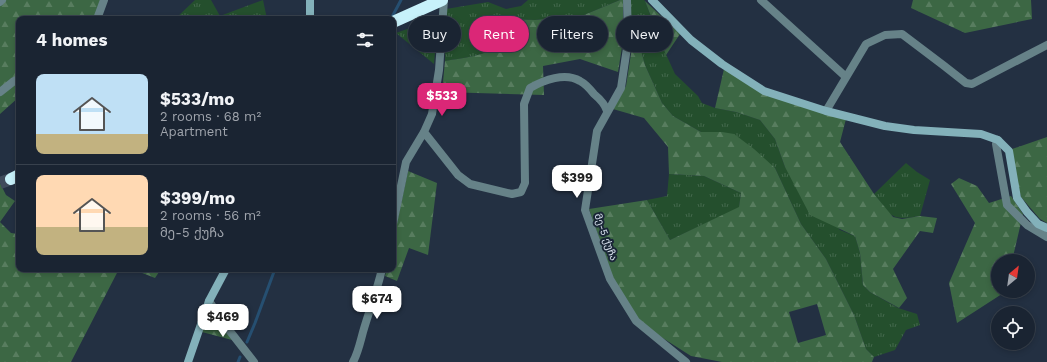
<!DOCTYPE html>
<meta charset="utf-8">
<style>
:root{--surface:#1a2432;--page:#232c3a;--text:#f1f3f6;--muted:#9fa4ac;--line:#38414d;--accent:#db2777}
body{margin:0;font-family:"Work Sans","Noto Sans Georgian",sans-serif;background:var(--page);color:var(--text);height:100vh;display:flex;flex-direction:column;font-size:15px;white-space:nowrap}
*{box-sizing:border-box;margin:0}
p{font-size:13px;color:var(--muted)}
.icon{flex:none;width:22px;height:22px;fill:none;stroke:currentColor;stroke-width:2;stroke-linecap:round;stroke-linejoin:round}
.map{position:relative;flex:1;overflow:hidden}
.side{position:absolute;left:16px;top:16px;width:380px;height:256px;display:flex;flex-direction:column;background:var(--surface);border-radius:8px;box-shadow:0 2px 6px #0003,0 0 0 1px var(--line)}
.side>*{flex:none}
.top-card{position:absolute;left:408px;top:16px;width:380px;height:36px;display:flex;gap:8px}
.needle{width:26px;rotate:29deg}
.buttons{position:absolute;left:991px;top:254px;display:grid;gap:8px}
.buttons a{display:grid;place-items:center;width:44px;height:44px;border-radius:50%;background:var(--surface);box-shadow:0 2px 6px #0003,0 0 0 1px var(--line);font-size:20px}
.price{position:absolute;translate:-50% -34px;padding:0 9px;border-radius:8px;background:#fff;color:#222;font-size:13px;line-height:26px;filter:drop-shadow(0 1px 2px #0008)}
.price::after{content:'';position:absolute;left:50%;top:24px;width:12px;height:9px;margin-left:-6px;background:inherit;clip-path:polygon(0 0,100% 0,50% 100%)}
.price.active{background:var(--accent);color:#fff}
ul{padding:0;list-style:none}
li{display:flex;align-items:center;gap:12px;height:100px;padding:0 20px}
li+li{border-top:1px solid var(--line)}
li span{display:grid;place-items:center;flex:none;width:112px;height:80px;border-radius:8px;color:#555}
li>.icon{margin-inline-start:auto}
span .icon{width:48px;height:48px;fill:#fffc;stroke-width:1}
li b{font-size:17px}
h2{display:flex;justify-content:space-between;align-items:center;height:48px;padding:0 20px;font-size:17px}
.chip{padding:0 14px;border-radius:18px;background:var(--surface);box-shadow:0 2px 6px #0003,0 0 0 1px var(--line);font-size:14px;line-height:36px}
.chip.active{background:var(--accent);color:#fff}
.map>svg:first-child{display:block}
</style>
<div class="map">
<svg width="1047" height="362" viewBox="0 0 1047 362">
<defs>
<pattern id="grass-tufts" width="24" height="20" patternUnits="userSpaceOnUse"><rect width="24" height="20" fill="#244f2d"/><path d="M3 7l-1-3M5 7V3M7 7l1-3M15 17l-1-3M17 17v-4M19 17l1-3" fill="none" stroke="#43684c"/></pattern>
<pattern id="forest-firs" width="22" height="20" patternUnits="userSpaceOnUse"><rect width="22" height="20" fill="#3c6744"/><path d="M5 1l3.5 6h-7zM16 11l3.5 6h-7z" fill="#587d5f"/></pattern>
</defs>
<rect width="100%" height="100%" fill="#233042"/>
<!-- grass -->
<path fill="url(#grass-tufts)" d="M195 0H211L220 16 263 0 267 19H175Z
M528 0H620L584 15 535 20 506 19C505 24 506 30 505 35 501 55 461 58 445 61L446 9 488 2 506 9 521 6Z
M630 0H644L645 1 660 41 675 74 698 96 702 103 715 108 736 112 760 120 775 139 785 167 840 230 855 236 860 253 863 285 870 292 898 308 917 314 920 325 906 330 895 350 874 357 866 349 854 315 826 259 801 224 775 168 722 132H701L673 116 662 103 645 65 631 14Z
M438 18 434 64 396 33Z
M906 163 917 172 930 180 920 216C889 221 893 217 874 194Z
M669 174 704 176 741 193 739 208 670 240 647 200 667 196Z"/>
<!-- forest -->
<path fill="url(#forest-firs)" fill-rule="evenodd" d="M2 0H104L97 19H19V97L0 114V2Z
M620 0H623V41L618 72 580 59 543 66 544 95 442 92 445 61C461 58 501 55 505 35 506 30 505 24 506 19L535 20 584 15Z
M913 0H1031L1032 19 965 33 911 8Z
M645 1 680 34 666 55Z
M631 14 645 65 662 103 673 116 701 132H722L734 134 754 149 775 168 801 224 826 259 854 315 866 349 874 357 872 362H722L691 356 636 321 613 278 589 209 647 200 670 240 739 207 741 193 704 176 669 174 668 147 644 118 613 109 626 86 633 41ZM817 304 826 335 798 343 789 312Z
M724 69 764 94 846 119 840 142 874 194 893 217 902 219 920 216 937 218 933 233 920 231 893 269 907 298 899 308 870 292 863 285 860 253 855 236 810 215 785 167 775 139 760 120 736 112 715 108Z
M1047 137V223L1040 219 1021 197 1015 175 1012 149Z
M408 171 437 183 428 255 409 248 397 281 385 276 387 269H393V241Z
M959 178 977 186 989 203 1011 196 1023 214 1012 261H998V291H1005V292L957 323 949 283 975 223 951 184Z
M0 183 6 195 15 201 0 222 11 233 19 234V269H119L71 362H0Z
M132 269H161L155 278Z
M211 312 232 340 202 332Z"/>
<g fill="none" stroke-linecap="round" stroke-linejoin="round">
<!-- stream -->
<path stroke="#264f71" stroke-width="3" d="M392 17 401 0
M247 342 255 323 275 269
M238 362 240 357"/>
<!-- highway-tunnel -->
<path stroke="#3f4b5c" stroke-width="12" stroke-dasharray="12 6" stroke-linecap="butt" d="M0 183 11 179"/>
<!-- street -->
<path stroke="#668288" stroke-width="8" d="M627 0 628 41 621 88 597 131 585 210 610 279 636 321 686 362
M761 0 846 77
M0 2 2 0
M97 19 104 0
M0 92 14 81 19 79
M826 111 866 44 885 35 902 34 943 65 966 83 972 84 1047 45
M424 132 458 175 470 184 512 194 521 192 525 183 524 104 530 88C544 80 565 72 580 81 586 84 590 89 594 94 600 99 605 104 607 111
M998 140 996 144 1007 205 1027 225 1047 237
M393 224 406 162 424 132 432 114 439 70 444 0
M209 301 229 330 254 362
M353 362C358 353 360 343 363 332 369 311 377 291 382 269"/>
<!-- secondary -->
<path stroke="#83b1ba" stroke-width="8" d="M652 0 691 40 722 64 764 91 826 111 885 126 914 130 981 134 998 140 1009 151 1017 198 1027 212 1038 224 1047 228
M310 19V0
M188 362 209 301 226 269"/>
<!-- highway -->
<path stroke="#c7f1fa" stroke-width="12" d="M393 22 442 0
M11 179 19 175"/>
</g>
<g text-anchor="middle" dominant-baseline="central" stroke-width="4" stroke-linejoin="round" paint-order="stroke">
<!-- street labels -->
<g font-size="10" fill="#dce5f1" stroke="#1a2637">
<text transform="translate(606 237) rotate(70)">მე-5 ქუჩა</text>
</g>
</g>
</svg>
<div class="buttons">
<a><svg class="needle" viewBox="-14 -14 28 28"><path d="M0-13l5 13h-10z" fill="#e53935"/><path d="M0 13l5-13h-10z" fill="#9fa4ac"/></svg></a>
<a><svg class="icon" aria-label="locate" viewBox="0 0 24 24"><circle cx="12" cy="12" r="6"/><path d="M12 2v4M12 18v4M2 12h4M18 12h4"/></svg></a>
</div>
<b class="price active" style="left:442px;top:117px">$533</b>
<b class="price" style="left:577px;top:199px">$399</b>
<b class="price" style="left:377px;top:320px">$674</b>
<b class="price" style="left:223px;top:338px">$469</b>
<div class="top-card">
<a class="chip">Buy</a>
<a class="chip active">Rent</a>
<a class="chip">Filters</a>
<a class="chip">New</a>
</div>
<section class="side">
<h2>4 homes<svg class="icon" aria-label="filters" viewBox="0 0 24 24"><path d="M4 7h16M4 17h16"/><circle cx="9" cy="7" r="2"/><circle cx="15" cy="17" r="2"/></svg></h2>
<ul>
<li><span style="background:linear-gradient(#bfe0f5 75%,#c2b280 0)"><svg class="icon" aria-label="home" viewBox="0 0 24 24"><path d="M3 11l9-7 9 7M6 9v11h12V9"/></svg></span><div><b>$533/mo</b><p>2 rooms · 68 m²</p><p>Apartment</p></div></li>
<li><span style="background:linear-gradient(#ffd9b3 65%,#c2b280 0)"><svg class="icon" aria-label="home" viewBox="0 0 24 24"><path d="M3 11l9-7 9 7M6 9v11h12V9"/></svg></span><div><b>$399/mo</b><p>2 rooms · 56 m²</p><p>მე-5 ქუჩა</p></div></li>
</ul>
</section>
</div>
